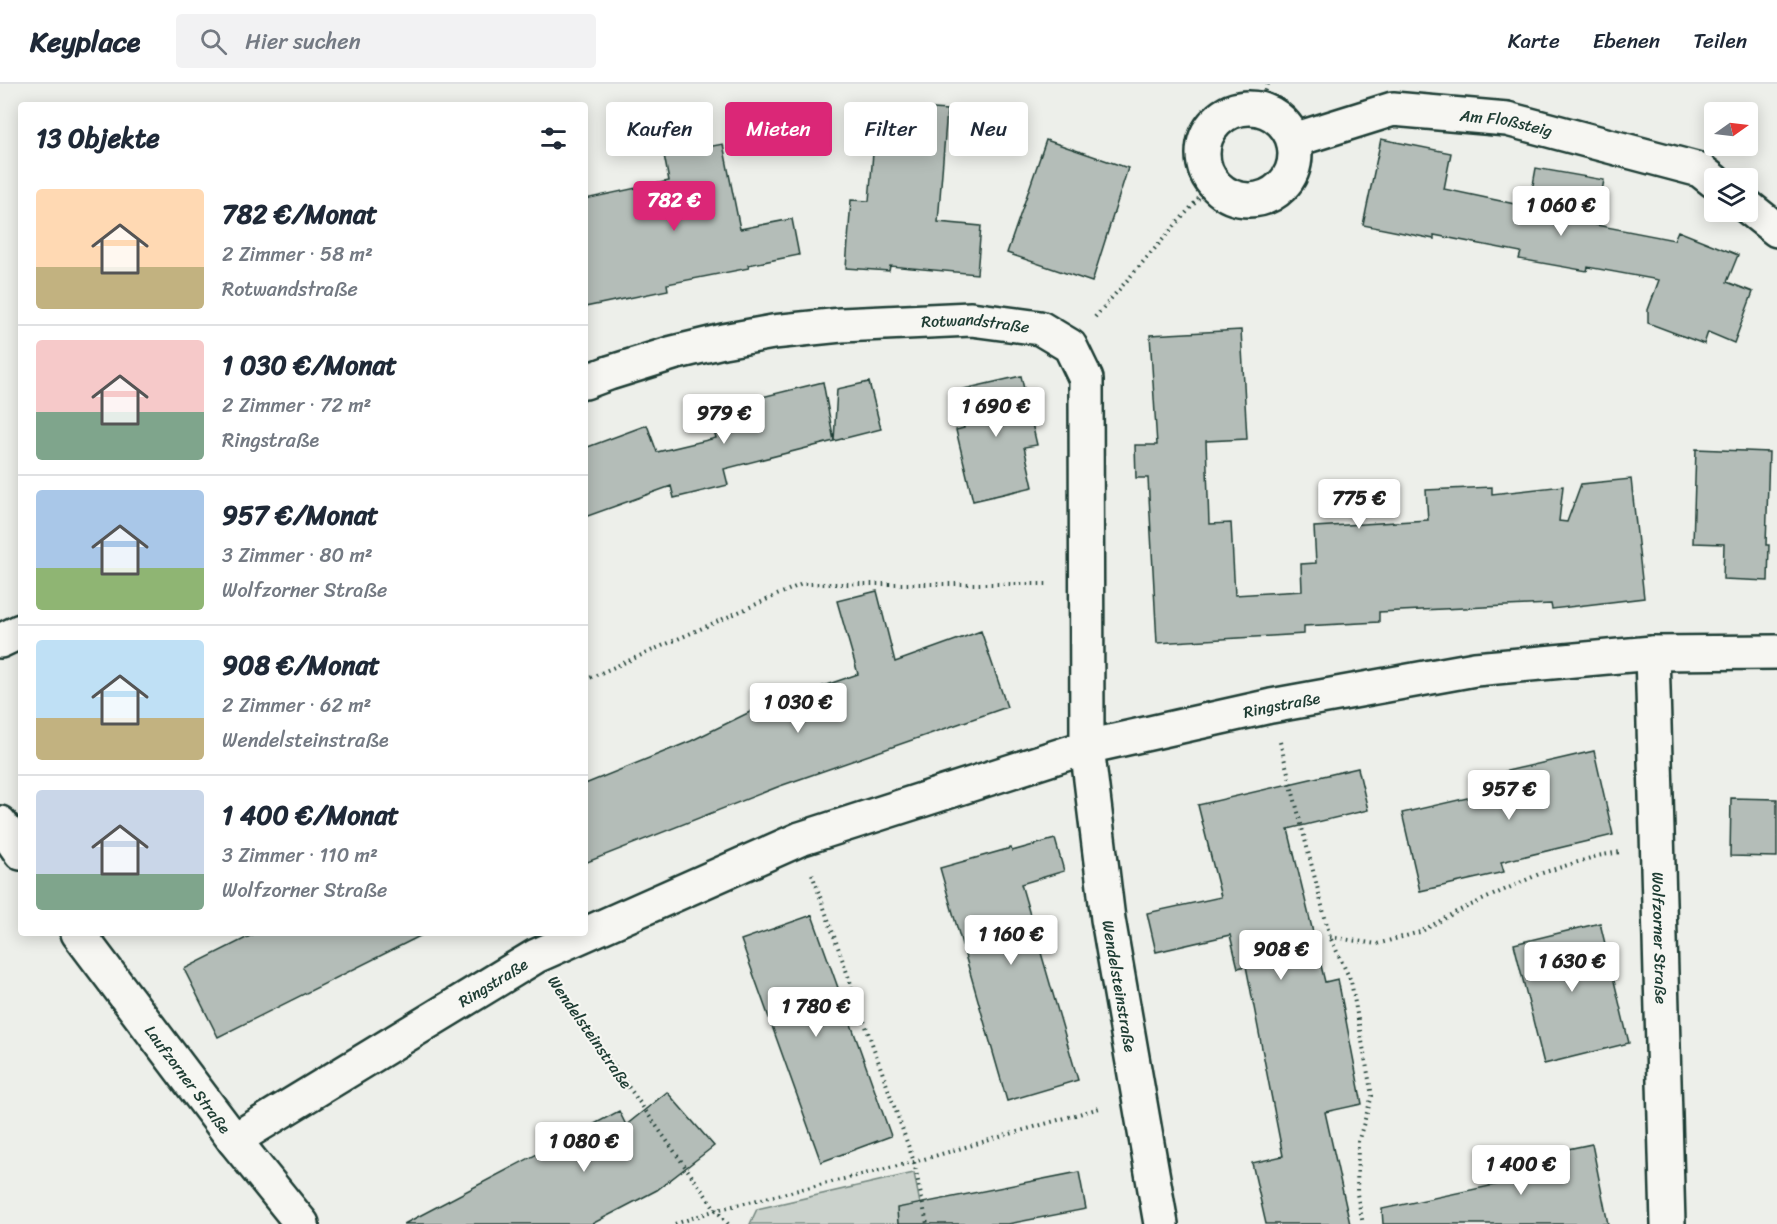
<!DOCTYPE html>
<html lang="de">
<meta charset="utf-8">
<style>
:root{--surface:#fff;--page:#f2f2f3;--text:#1f2937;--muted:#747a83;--line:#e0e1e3;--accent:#db2777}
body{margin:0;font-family:Sriracha,sans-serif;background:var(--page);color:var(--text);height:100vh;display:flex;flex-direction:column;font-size:22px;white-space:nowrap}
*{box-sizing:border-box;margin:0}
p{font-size:20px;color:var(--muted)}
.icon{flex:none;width:33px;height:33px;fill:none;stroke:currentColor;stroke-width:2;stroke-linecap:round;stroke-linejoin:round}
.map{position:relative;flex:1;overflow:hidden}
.panel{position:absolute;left:18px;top:18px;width:570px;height:834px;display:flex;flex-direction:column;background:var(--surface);border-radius:6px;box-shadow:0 3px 15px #0003}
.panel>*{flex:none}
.guide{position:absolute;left:606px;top:18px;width:570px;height:54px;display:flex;gap:12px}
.needle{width:39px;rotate:76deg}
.controls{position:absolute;left:1704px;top:18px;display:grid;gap:12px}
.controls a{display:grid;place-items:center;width:54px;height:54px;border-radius:6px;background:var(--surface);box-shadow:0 3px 15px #0003;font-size:30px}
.price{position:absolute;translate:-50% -51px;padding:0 14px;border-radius:6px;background:#fff;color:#222;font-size:20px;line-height:39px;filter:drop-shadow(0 2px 3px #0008)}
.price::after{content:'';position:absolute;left:50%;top:36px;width:18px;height:14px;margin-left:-9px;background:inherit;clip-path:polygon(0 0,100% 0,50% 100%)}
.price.active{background:var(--accent);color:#fff}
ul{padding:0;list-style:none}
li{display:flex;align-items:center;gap:18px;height:150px;padding:0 18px}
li+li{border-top:2px solid var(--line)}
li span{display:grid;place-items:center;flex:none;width:168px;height:120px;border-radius:6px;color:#555}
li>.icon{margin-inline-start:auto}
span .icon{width:72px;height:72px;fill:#fffc;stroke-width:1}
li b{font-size:26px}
h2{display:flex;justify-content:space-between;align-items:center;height:72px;padding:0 18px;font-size:26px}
.pill{padding:0 21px;border-radius:6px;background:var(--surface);box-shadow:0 3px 15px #0003;font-size:21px;line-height:54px}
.pill.active{background:var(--accent);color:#fff}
header{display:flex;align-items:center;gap:36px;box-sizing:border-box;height:84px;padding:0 30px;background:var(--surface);border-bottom:2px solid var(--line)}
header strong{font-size:28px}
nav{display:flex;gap:33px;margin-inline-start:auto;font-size:21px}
.search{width:420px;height:54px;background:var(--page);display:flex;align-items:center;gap:15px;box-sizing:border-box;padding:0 21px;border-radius:6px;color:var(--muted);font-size:22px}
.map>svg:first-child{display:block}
</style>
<header>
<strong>Keyplace</strong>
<div class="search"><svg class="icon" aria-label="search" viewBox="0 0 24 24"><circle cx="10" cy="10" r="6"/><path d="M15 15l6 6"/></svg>Hier suchen</div>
<nav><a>Karte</a><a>Ebenen</a><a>Teilen</a></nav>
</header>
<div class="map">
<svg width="1777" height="1140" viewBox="0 0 1777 1140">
<rect width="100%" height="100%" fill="#edefea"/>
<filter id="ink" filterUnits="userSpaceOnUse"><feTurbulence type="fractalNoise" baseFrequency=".0167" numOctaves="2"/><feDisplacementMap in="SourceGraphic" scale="12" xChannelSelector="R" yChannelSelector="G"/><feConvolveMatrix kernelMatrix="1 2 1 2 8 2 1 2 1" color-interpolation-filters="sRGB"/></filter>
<g filter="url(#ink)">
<!-- green -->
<path fill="#cbd2cc" stroke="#758880" stroke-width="1.5" d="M914 1089 924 1140H750L757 1125Z"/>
<!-- building -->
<path fill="#b4bdb8" stroke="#1f3d34" stroke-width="1.5" d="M877 21 947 26 938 138 981 142 977 190 890 182 889 187 846 184 851 116 869 117Z
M775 22 783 57 745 66 737 31Z
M1381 55 1451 69 1444 105 1529 123 1536 84 1604 96 1596 141 1674 156 1678 147 1738 171 1727 198 1753 208 1734 259 1708 248 1704 260 1648 239V226L1659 196 1588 183 1587 187 1519 175 1521 168 1434 151V155L1363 141Z
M1046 56 1128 84 1092 198 1007 169Z
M723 60 740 145 792 135 799 171 748 181 749 184 667 200 668 206 585 223V115L669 97 664 71Z
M1241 246 1247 355 1206 357 1209 440 1231 439 1235 511 1302 507 1301 480 1316 479 1314 443 1428 436 1426 406 1492 403V410L1563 402 1559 437 1567 438 1581 400 1631 395 1644 514 1552 525 1551 520 1379 528V538L1304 542V550L1157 559 1148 394H1136L1135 361H1157L1150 251Z
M1021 292 1037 361 1024 363 1033 403 973 417 956 346 964 344 955 307Z
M823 298 834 357 837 305 869 298 881 345 724 385 728 401 674 414 671 402 585 433V364L647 341 657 368 716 354 709 326Z
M1696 365 1769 368 1766 461H1769L1768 497 1723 495 1724 460 1693 459Z
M877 507 895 578 981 547 1007 623 780 702 585 779V700L691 657 754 626 858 590 837 517Z
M1594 667 1613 751 1501 778 1504 788 1420 807 1402 729 1485 710 1481 693Z
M1358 684 1368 726 1288 745 1325 898 1338 895 1362 1020 1325 1028 1350 1140H1266L1252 1079 1283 1072 1246 882 1238 884 1230 851 1156 868 1147 829 1221 813 1198 721Z
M1731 714 1777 715V773L1730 772Z
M1055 755 1064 787 1021 800 1078 996 1007 1017 940 784 1011 764 1012 767Z
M812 831 891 1052 821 1078 741 856Z
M1600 839 1629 959 1544 980 1514 860Z
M256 849H426L218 953 184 885Z
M667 1008 714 1062 657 1106 592 1140H404L619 1027 626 1041Z
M1592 1060 1608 1140H1383L1382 1125 1518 1096 1515 1076Z
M1079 1088 1086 1125 1008 1140H898L897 1124Z"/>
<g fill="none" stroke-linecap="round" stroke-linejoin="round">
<defs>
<g id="minor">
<circle cx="1249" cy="70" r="46"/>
<path id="s1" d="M1294 56 1393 25 1507 35 1700 86 1714 97"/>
<path d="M1748 123 1777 146"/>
<path id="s2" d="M585 298 609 289 673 269 723 257 773 248 841 241 971 235 1040 244 1070 262 1086 295 1087 663 1108 835 1161 1140"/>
<path d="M0 557 21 547"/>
<path id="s3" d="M1652 569 1668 1140"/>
<path d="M0 739 21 769"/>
<path id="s4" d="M78 849 234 1056 302 1140"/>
<path id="s5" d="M234 1056 536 872 800 755 1087 663 1271 622 1475 585 1652 569 1777 568"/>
</g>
</defs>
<!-- minor casing -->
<use href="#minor" stroke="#1f3d34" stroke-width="38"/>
<!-- path -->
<path stroke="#1f3d34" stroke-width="4" stroke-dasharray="1.5 4.5" stroke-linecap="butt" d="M1260 24 1268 0
M1095 233 1213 98
M585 596 802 500H1050
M1280 658 1330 853 1351 897 1372 1012 1358 1058 1357 1110 1363 1140
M812 790 914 1078 927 1140
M1330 853 1377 860 1420 848 1456 828 1539 790 1597 772 1620 768
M559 905 716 1126 728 1140
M675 1140 716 1126 914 1078 1103 1023"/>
<!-- minor -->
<use href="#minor" stroke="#f6f6f2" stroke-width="33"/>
</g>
</g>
<g text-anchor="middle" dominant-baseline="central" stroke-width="4.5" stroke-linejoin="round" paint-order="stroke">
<!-- street labels -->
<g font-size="16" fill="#1f3d34" stroke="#f6f6f2">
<text stroke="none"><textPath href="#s1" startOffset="218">Am Floßsteig</textPath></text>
<text stroke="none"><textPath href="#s2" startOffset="398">Rotwandstraße</textPath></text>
<text stroke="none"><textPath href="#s5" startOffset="1143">Ringstraße</textPath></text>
<text stroke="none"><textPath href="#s3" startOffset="285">Wolfzorner Straße</textPath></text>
<text stroke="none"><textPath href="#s5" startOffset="303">Ringstraße</textPath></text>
<text stroke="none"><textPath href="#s2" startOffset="1144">Wendelsteinstraße</textPath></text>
<text transform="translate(590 948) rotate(55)">Wendelsteinstraße</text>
<text stroke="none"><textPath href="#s4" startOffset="183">Laufzorner Straße</textPath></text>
</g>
</g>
</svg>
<div class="controls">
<a><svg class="needle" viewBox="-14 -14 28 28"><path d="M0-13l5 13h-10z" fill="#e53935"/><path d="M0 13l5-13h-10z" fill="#747a83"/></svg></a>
<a><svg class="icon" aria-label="layers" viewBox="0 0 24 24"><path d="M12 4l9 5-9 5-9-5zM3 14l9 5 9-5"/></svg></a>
</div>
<b class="price active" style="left:674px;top:148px">782 €</b>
<b class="price" style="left:1561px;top:153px">1 060 €</b>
<b class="price" style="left:996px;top:354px">1 690 €</b>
<b class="price" style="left:724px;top:361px">979 €</b>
<b class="price" style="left:1359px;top:446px">775 €</b>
<b class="price" style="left:798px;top:650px">1 030 €</b>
<b class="price" style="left:1509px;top:737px">957 €</b>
<b class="price" style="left:1011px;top:882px">1 160 €</b>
<b class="price" style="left:1281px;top:897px">908 €</b>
<b class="price" style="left:1572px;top:909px">1 630 €</b>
<b class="price" style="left:816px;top:954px">1 780 €</b>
<b class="price" style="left:584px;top:1089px">1 080 €</b>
<b class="price" style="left:1521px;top:1112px">1 400 €</b>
<div class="guide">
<a class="pill">Kaufen</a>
<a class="pill active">Mieten</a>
<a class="pill">Filter</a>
<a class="pill">Neu</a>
</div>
<section class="panel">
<h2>13 Objekte<svg class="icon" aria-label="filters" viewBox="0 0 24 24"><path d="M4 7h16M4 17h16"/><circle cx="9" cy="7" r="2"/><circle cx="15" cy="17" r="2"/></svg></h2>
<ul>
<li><span style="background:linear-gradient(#ffd9b3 65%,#c2b280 0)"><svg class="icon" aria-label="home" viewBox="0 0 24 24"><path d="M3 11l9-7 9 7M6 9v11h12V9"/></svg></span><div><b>782 €/Monat</b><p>2 Zimmer · 58 m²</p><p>Rotwandstraße</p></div></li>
<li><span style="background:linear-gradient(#f6c9c9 60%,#7fa58c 0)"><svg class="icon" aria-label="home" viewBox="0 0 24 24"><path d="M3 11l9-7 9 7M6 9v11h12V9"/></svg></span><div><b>1 030 €/Monat</b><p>2 Zimmer · 72 m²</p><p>Ringstraße</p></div></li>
<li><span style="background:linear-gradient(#a9c7e8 65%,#8fb573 0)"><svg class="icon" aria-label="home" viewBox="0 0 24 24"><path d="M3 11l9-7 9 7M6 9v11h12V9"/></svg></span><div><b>957 €/Monat</b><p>3 Zimmer · 80 m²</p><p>Wolfzorner Straße</p></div></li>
<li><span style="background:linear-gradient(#bfe0f5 65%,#c2b280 0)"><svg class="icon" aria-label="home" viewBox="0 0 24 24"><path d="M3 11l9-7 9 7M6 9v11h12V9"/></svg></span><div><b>908 €/Monat</b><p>2 Zimmer · 62 m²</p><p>Wendelsteinstraße</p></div></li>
<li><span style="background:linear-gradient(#c9d6e8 70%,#7fa58c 0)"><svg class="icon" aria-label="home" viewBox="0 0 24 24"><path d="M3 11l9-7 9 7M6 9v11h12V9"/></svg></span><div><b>1 400 €/Monat</b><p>3 Zimmer · 110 m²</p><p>Wolfzorner Straße</p></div></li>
</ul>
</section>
</div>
